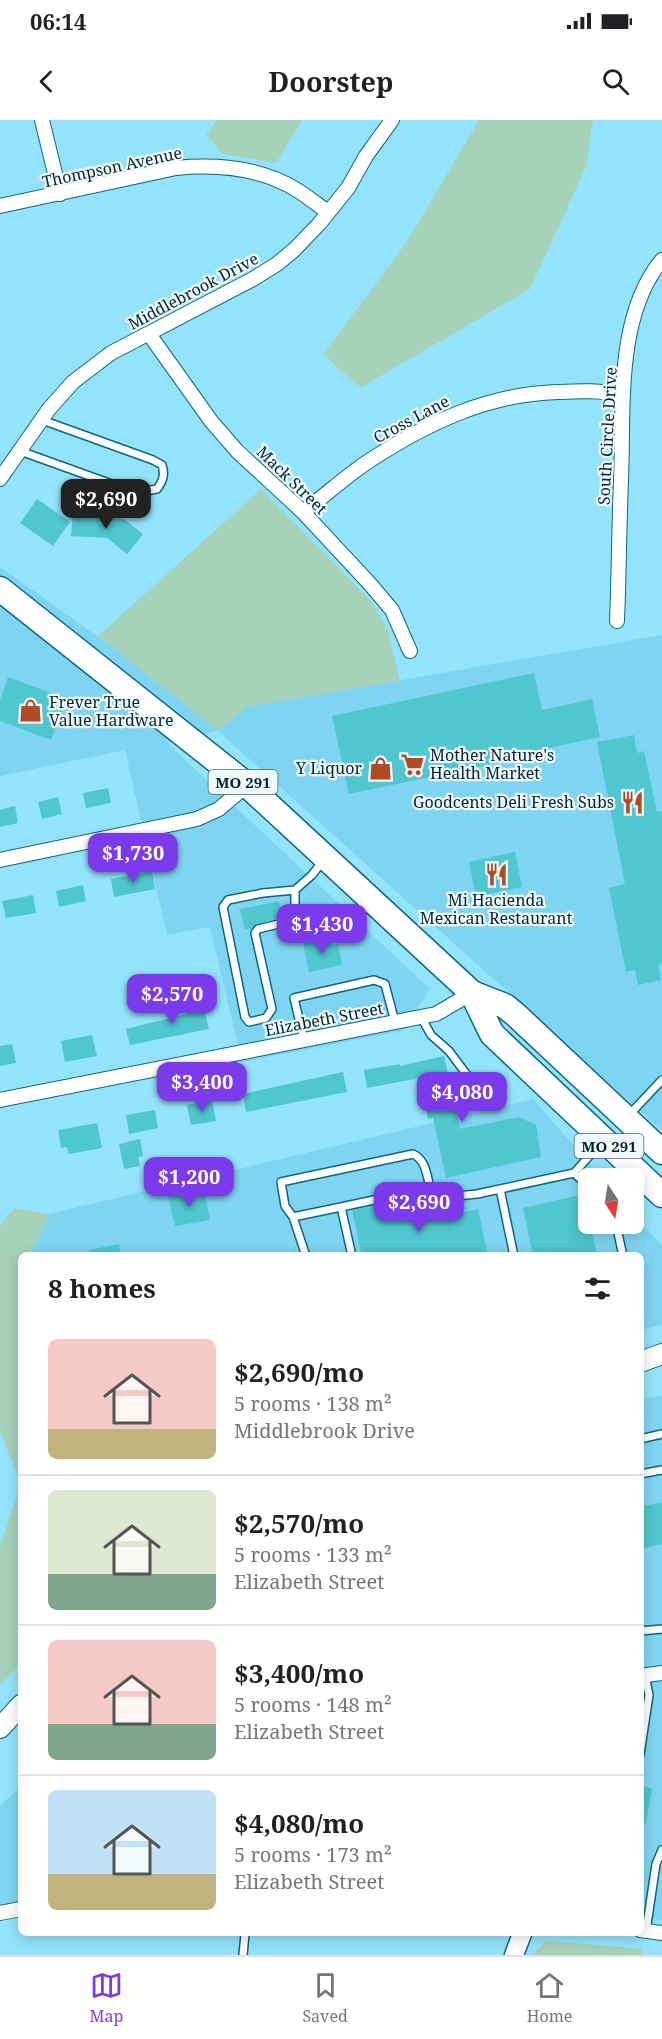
<!DOCTYPE html>
<meta charset="utf-8">
<style>
:root{--surface:#fff;--page:#f6f6f6;--text:#202124;--muted:#757577;--line:#e0e0e0;--accent:#7c3aed}
body{margin:0;font-family:"Noto Serif",serif;background:var(--page);color:var(--text);height:100vh;display:flex;flex-direction:column;font-size:22px;white-space:nowrap}
*{box-sizing:border-box;margin:0}
p{font-size:20px;color:var(--muted)}
.icon{flex:none;width:33px;height:33px;fill:none;stroke:currentColor;stroke-width:2;stroke-linecap:round;stroke-linejoin:round}
.map{position:relative;flex:1;overflow:hidden}
.panel{position:absolute;left:18px;top:1132px;width:626px;height:684px;display:flex;flex-direction:column;background:var(--surface);border-radius:9px;box-shadow:0 3px 15px #0003}
.panel>*{flex:none}
.needle{width:39px;rotate:168deg}
.fabs{position:absolute;left:578px;top:1048px;display:grid;gap:12px}
.fabs a{display:grid;place-items:center;width:66px;height:66px;border-radius:9px;background:var(--surface);box-shadow:0 3px 15px #0003;font-size:30px}
.price{position:absolute;translate:-50% -51px;padding:0 14px;border-radius:12px;background:var(--accent);color:#fff;font-size:20px;line-height:39px;filter:drop-shadow(0 2px 3px #0008)}
.price::after{content:'';position:absolute;left:50%;top:36px;width:18px;height:14px;margin-left:-9px;background:inherit;clip-path:polygon(0 0,100% 0,50% 100%)}
.price.selected{background:#222;color:#fff}
ul{padding:0;list-style:none}
li{display:flex;align-items:center;gap:18px;height:150px;padding:0 30px}
li+li{border-top:2px solid var(--line)}
li span{display:grid;place-items:center;flex:none;width:168px;height:120px;border-radius:9px;color:#555}
li>.icon{margin-inline-start:auto}
span .icon{width:72px;height:72px;fill:#fffc;stroke-width:1}
li b{font-size:26px}
h2{display:flex;justify-content:space-between;align-items:center;height:72px;padding:0 30px;font-size:26px}
.status{display:flex;justify-content:space-between;align-items:center;height:42px;padding:0 30px;background:var(--surface);direction:ltr}
.status svg{height:16px;fill:currentColor}
header{display:flex;justify-content:space-between;align-items:center;height:78px;padding:0 30px;background:var(--surface);font-size:27px;font-weight:700}
.tabs{display:flex;justify-content:space-around;align-items:center;height:84px;border-top:2px solid var(--line);background:var(--surface);font-size:16px;color:var(--muted)}
.tabs a{display:grid;justify-items:center;gap:3px}
.tabs .selected{color:var(--accent)}
.map>svg:first-child{display:block}
</style>
<div class="status"><b>06:14</b><svg viewBox="0 0 49 12"><path d="M0 12V9h3v3zM5 12V6h3v6zM10 12V3h3v9zM15 12V0h3v12zM26 1h20v11H26zM47 4h2v5h-2z"/></svg></div>
<header><svg class="icon" aria-label="back" viewBox="0 0 24 24"><path d="M15 5l-7 7 7 7"/></svg>Doorstep<svg class="icon" aria-label="search" viewBox="0 0 24 24"><circle cx="10" cy="10" r="6"/><path d="M15 15l6 6"/></svg></header>
<div class="map">
<svg width="662" height="1835" viewBox="0 0 662 1835">
<rect width="100%" height="100%" fill="#94e3fc"/>
<!-- built -->
<path fill="#7fd5f1" d="M0 447 156 558 218 611 246 587 662 515V1011L218 611 166 622 430 869 402 911 242 942 210 807 167 815 125 630 0 656Z
M533 979 603 1059H588V1104H633V1093L662 1126V1205L641 1210 640 1136H30L49 1094Z
M662 1276V1800L640 1798V1279Z
M21 1666V1781L0 1785V1686Z"/>
<!-- green -->
<path fill="#a7d2ba" d="M217 0H302L276 43 222 34 206 14Z
M479 0H593L586 47 530 169 360 268 323 234 406 123Z
M261 369 371 481 388 510 400 561 246 587 218 611 98 516Z
M14 1088 49 1094 30 1135 21 1136V1544L0 1565V1426L21 1364 0 1311V1106Z
M546 1821 643 1829 641 1835H532Z"/>
<!-- building -->
<path fill="#50c7ce" d="M37 379 70 402 53 426 20 403Z
M73 393 124 399 143 414 127 434 107 418 71 416Z
M534 553 542 590 592 579 600 617 539 630 540 634 349 674 332 596Z
M8 557 67 579 51 620 0 601V580Z
M634 615 637 633 644 631 657 692 662 691V844L658 845 661 860 638 865 635 850 626 852 609 768 625 764 597 622Z
M108 668 111 683 86 688 83 673Z
M58 677 62 694 42 699 38 682Z
M15 686 18 703 0 707V690Z
M515 732 522 767 476 777 469 742Z
M152 751 155 769 114 777 111 759Z
M83 765 86 781 59 787 56 771Z
M33 775 36 793 6 798 2 781Z
M279 781 282 797 257 804 252 808 245 810 240 789Z
M331 817 332 825 338 824 342 845 309 852 303 823Z
M201 878 209 909 130 925 126 909 186 894 183 882Z
M92 915 97 936 65 942 61 921Z
M12 924 16 943 0 946V926Z
M444 936 460 1009 519 997 536 1005 541 1037 446 1058 433 998 428 999 420 958 367 968 364 950 400 944V946Z
M343 952 347 972 246 992 243 974Z
M212 980 216 1001 191 1005 187 985Z
M155 990 158 1008 129 1014 126 995Z
M97 1003 102 1028 69 1034 67 1027 61 1028 58 1010Z
M140 1019 143 1036 138 1037 140 1046 124 1049 119 1024Z
M204 1069 210 1100 175 1106 168 1076Z
M584 1074 586 1083 588 1082V1104H591L597 1136H533L523 1088Z
M383 1084 386 1095 431 1085 434 1098 478 1089 488 1136H362L352 1090Z
M119 1124 121 1136H90L89 1130Z
M662 1382V1424L640 1429V1387Z
M640 1666 652 1668 646 1703H640Z"/>
<g fill="none" stroke-linecap="round" stroke-linejoin="round">
<defs>
<path id="service" d="M20 331 109 363 140 372 157 369C163 361 165 355 162 345L153 340 42 300
M295 770V797L291 801 258 809 255 813 272 889 266 898 249 902 245 897 223 787 228 780 263 773 295 770 312 755 322 742
M421 897 431 915 449 931 485 979
M304 920 294 878 374 860 385 864 395 902
M629 995 662 960
M574 1053 588 1066
M500 1069 514 1136
M293 1097 285 1086 281 1062 413 1034C426 1040 427 1056 430 1068
M616 1104 623 1136
M306 1136 293 1097 341 1087
M352 1136 341 1087 430 1068 445 1074 457 1076 477 1074 574 1053 602 1022
M640 1319 662 1314
M640 1354 662 1350
M640 1511 662 1509
M640 1634 649 1575 645 1555
M646 1811 656 1744 662 1730
M243 1835 245 1814"/>
<path id="minor" d="M42 0 60 74
M0 86 176 48C217 44 261 48 297 70 308 77 318 85 328 92
M149 214 211 301 237 331 303 392 370 464 392 490 410 531
M0 359 49 289 73 262 111 233 253 159 277 144 295 129 319 104 348 68 366 36 392 0
M303 392C326 375 348 354 372 339 429 302 489 274 558 272 580 271 601 270 622 275
M617 501C619 454 619 407 621 360 624 290 615 196 662 140
M0 740 197 699 219 689 247 665
M0 980 436 894 472 873
M640 1556 662 1553
M0 1793 21 1789
M640 1810 662 1813"/>
<path id="tertiary" d="M514 1835 522 1814"/>
<path id="secondary" d="M640 1242 662 1234
M0 1608 21 1585"/>
<path id="trunk" d="M0 469 247 665 472 873 505 886 516 895 662 1032
M472 873 492 914 662 1075"/>
</defs>
<!-- service casing -->
<use href="#service" stroke="#0b687e" stroke-width="10"/>
<!-- minor casing -->
<use href="#minor" stroke="#0b687e" stroke-width="16"/>
<!-- tertiary casing -->
<use href="#tertiary" stroke="#0b687e" stroke-width="21"/>
<!-- secondary casing -->
<use href="#secondary" stroke="#0b687e" stroke-width="22"/>
<!-- trunk casing -->
<use href="#trunk" stroke="#0b687e" stroke-width="27"/>
<!-- service -->
<use href="#service" stroke="#fff" stroke-width="7"/>
<!-- minor -->
<use href="#minor" stroke="#fff" stroke-width="14"/>
<!-- tertiary -->
<use href="#tertiary" stroke="#fff" stroke-width="18"/>
<!-- secondary -->
<use href="#secondary" stroke="#fff" stroke-width="20"/>
<!-- trunk -->
<use href="#trunk" stroke="#fff" stroke-width="24"/>
</g>
<!-- icons -->
<defs>
<symbol id="shop-bare" viewBox="-9 -9 18 18"><path d="M-5-2.5h2.3a2.7 3.5 0 0 1 5.4 0H5L5.5 6h-11ZM-1.5-2.5h3a1.5 2.3 0 0 0-3 0Z" fill="#b24b23" stroke="#eff8fb" stroke-width="2.5" paint-order="stroke"/></symbol>
<symbol id="supermarket-bare" viewBox="-9 -9 18 18"><path d="M-6-5.5h2.5l.6 2H6L4.5 2H-2.5L-4.4-4H-6ZM-1.5 3.2a1.3 1.3 0 1 0 .1 0ZM3 3.2a1.3 1.3 0 1 0 .1 0Z" fill="#b24b23" stroke="#eff8fb" stroke-width="2.5" paint-order="stroke"/></symbol>
<symbol id="restaurant-bare" viewBox="-9 -9 18 18"><path d="M-5-6h1v4h1v-4h1v4h1v-4h1v5L-1.5 .5V6h-2V.5L-5-1ZM5-6V6H3V1.5H1.5Q1.5-4 5-6Z" fill="#b24b23" stroke="#eff8fb" stroke-width="2.5" paint-order="stroke"/></symbol>
</defs>
<g fill-rule="evenodd">
<use href="#shop-bare" x="14" y="574" width="33" height="33"/>
<use href="#supermarket-bare" x="396" y="628" width="33" height="33"/>
<use href="#shop-bare" x="364" y="632" width="33" height="33"/>
<use href="#restaurant-bare" x="616" y="666" width="33" height="33"/>
<use href="#restaurant-bare" x="480" y="738" width="33" height="33"/>
</g>
<g text-anchor="middle" dominant-baseline="central" stroke-width="4.5" stroke-linejoin="round" paint-order="stroke">
<!-- shield labels -->
<g fill="#eff8fb" stroke="#49646b" stroke-width="1.5">
<rect x="208.5" y="650" width="69" height="24" rx="4.5"/>
<rect x="574.5" y="1014" width="69" height="24" rx="4.5"/>
</g>
<g font-size="15" font-weight="bold" fill="#02242d">
<text x="243" y="662">MO 291</text>
<text x="609" y="1026">MO 291</text>
</g>
<!-- street labels -->
<g font-size="16" fill="#02242d" stroke="#eff8fb">
<text transform="translate(112 47) rotate(-12)">Thompson Avenue</text>
<text transform="translate(193 171) rotate(-28)">Middlebrook Drive</text>
<text transform="translate(411 299) rotate(-28)">Cross Lane</text>
<text transform="translate(607 316) rotate(-87)">South Circle Drive</text>
<text transform="translate(292 360) rotate(44)">Mack Street</text>
<text transform="translate(324 899) rotate(-11)">Elizabeth Street</text>
</g>
<!-- poi labels -->
<g font-size="16" fill="#02242d" stroke="#eff8fb" text-anchor="start">
<text x="49" y="582">Frever True<tspan x="49" dy="18">Value Hardware</tspan></text>
<text x="430" y="635">Mother Nature's<tspan x="430" dy="18">Health Market</tspan></text>
<text x="362" y="648" text-anchor="end">Y Liquor</text>
<text x="614" y="682" text-anchor="end">Goodcents Deli Fresh Subs</text>
<text x="496" y="780" text-anchor="middle">Mi Hacienda<tspan x="496" dy="18">Mexican Restaurant</tspan></text>
</g>
</g>
</svg>
<div class="fabs">
<a><svg class="needle" viewBox="-14 -14 28 28"><path d="M0-13l5 13h-10z" fill="#e53935"/><path d="M0 13l5-13h-10z" fill="#757577"/></svg></a>
</div>
<b class="price selected" style="left:106px;top:410px">$2,690</b>
<b class="price" style="left:133px;top:764px">$1,730</b>
<b class="price" style="left:322px;top:835px">$1,430</b>
<b class="price" style="left:172px;top:905px">$2,570</b>
<b class="price" style="left:202px;top:993px">$3,400</b>
<b class="price" style="left:462px;top:1003px">$4,080</b>
<b class="price" style="left:189px;top:1088px">$1,200</b>
<b class="price" style="left:419px;top:1113px">$2,690</b>
<section class="panel">
<h2>8 homes<svg class="icon" aria-label="filters" viewBox="0 0 24 24"><path d="M4 7h16M4 17h16"/><circle cx="9" cy="7" r="2"/><circle cx="15" cy="17" r="2"/></svg></h2>
<ul>
<li><span style="background:linear-gradient(#f6c9c9 75%,#c2b280 0)"><svg class="icon" aria-label="home" viewBox="0 0 24 24"><path d="M3 11l9-7 9 7M6 9v11h12V9"/></svg></span><div><b>$2,690/mo</b><p>5 rooms · 138 m²</p><p>Middlebrook Drive</p></div></li>
<li><span style="background:linear-gradient(#dfe7d0 70%,#7fa58c 0)"><svg class="icon" aria-label="home" viewBox="0 0 24 24"><path d="M3 11l9-7 9 7M6 9v11h12V9"/></svg></span><div><b>$2,570/mo</b><p>5 rooms · 133 m²</p><p>Elizabeth Street</p></div></li>
<li><span style="background:linear-gradient(#f6c9c9 70%,#7fa58c 0)"><svg class="icon" aria-label="home" viewBox="0 0 24 24"><path d="M3 11l9-7 9 7M6 9v11h12V9"/></svg></span><div><b>$3,400/mo</b><p>5 rooms · 148 m²</p><p>Elizabeth Street</p></div></li>
<li><span style="background:linear-gradient(#bfe0f5 70%,#c2b280 0)"><svg class="icon" aria-label="home" viewBox="0 0 24 24"><path d="M3 11l9-7 9 7M6 9v11h12V9"/></svg></span><div><b>$4,080/mo</b><p>5 rooms · 173 m²</p><p>Elizabeth Street</p></div></li>
</ul>
</section>
</div>
<nav class="tabs">
<a class="selected"><svg class="icon" aria-label="map" viewBox="0 0 24 24"><path d="M3 6l6-2 6 2 6-2v14l-6 2-6-2-6 2zM9 4v14M15 6v14"/></svg>Map</a>
<a><svg class="icon" aria-label="saved" viewBox="0 0 24 24"><path d="M7 4h10v16l-5-4-5 4z"/></svg>Saved</a>
<a><svg class="icon" aria-label="home" viewBox="0 0 24 24"><path d="M3 11l9-7 9 7M6 9v11h12V9"/></svg>Home</a>
</nav>
